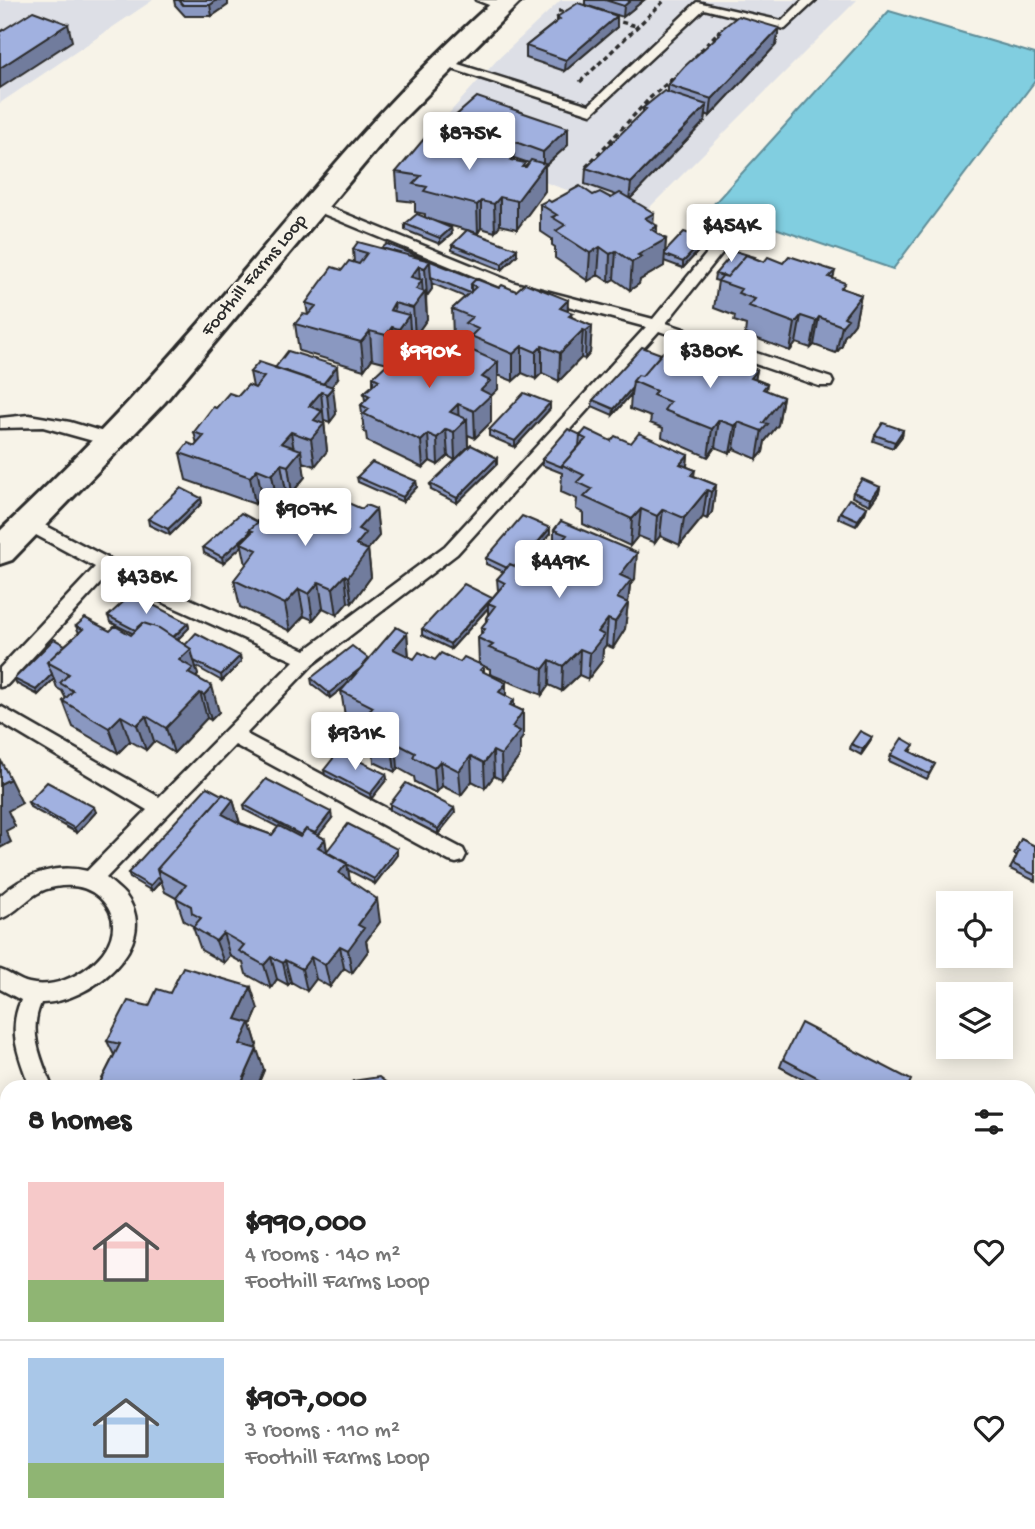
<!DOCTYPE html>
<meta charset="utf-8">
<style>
:root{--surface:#fff;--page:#f2f2f2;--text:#222;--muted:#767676;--line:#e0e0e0;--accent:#c8321e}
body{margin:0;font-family:"Gochi Hand",sans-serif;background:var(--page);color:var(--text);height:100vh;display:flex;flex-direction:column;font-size:26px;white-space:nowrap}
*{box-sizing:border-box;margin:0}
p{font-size:23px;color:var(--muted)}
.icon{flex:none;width:38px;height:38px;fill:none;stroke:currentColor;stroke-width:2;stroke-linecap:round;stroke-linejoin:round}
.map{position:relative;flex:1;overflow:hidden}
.drawer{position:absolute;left:0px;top:1080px;width:1036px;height:450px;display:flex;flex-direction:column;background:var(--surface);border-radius:21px 21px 0 0;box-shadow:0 4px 18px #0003}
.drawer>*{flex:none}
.buttons{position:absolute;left:936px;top:891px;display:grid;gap:14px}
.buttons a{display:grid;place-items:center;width:77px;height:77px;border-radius:0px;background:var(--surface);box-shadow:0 4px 18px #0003;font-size:35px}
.price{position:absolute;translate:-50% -60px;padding:0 16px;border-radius:7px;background:#fff;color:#222;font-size:23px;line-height:46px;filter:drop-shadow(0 2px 4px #0008)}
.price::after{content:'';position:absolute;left:50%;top:42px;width:21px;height:16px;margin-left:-10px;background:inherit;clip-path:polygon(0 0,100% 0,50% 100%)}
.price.current{background:var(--accent);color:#fff}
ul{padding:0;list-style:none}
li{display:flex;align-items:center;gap:21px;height:175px;padding:0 28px}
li+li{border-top:2px solid var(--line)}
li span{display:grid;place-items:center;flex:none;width:196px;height:140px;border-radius:0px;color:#555}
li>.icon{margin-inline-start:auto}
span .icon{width:84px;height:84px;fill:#fffc;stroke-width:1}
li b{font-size:30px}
h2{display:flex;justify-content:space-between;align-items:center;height:84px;padding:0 28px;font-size:30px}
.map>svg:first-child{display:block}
</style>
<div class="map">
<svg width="1035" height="1529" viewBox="0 0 1035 1529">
<rect width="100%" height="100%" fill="#f7f3e8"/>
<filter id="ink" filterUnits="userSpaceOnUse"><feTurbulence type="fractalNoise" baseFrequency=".0143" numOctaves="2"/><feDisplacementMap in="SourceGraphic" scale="14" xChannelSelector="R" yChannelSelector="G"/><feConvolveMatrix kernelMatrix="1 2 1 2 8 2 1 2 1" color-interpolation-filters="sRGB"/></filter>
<g filter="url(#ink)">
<!-- built -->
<path fill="#dddfe6" d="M0 0H153L0 103Z
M561 0H857L641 216 425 140 497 60Z"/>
<!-- water -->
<path fill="#81cee0" stroke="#5f8d98" stroke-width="2" d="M889 11 1035 54V81L893 269 712 206Z"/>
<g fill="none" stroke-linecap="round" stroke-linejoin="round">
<defs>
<path id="service" d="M476 0H495L508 6 502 10Z
M803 0H816L785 29 704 9 591 114 434 63 445 60 589 105 697 2 782 21Z
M314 201 515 283 653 319 712 247H722V253L666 323 831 378 833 382 831 386H819L659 331 457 554 313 664 246 734 463 849 466 855 463 861 456 863 449 861 235 745 106 878C112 883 121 890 126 896 163 945 88 1004 41 1003 28 1032 41 1059 52 1087H30C19 1057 7 1031 21 1000L0 989V970C10 973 19 981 29 983 73 994 142 938 100 898 87 886 72 884 55 887 29 891 21 912 0 919V896C23 875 56 863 87 871L147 810 0 722V706L159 797 294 661 151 597 109 574 7 685 0 687V668L95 567 23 528 20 524 23 520H35L163 587 305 650 445 546 646 327 505 289 309 208 307 205Z
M29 415 70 422 117 436 119 440 111 446 43 427 0 428V418Z
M7 1116V1138L0 1140V1118Z
M7 1385V1416L0 1419V1388Z
M415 1522H445L442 1529H412Z"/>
<path id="minor" d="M495 0H522L396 126 164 403 12 560 0 564V531C80 456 155 376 226 292 312 191 395 88 495 0Z
M875 1522H930L932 1529H878Z"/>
</defs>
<!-- service casing -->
<use href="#service" stroke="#2b2b2b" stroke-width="5"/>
<!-- minor casing -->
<use href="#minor" stroke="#2b2b2b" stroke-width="6"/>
<!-- path -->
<path stroke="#2b2b2b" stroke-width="3.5" stroke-dasharray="5 3.5" stroke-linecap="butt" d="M558 11H568
M613 20 636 26
M695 57 720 30
M580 82 665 0
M586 167 651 97 679 73"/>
<!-- service -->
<use href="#service" fill="#f7f3e8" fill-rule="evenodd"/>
<!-- minor -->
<use href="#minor" fill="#f7f3e8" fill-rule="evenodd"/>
</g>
<!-- wall -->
<path fill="#8a98c1" stroke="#2b2b2b" stroke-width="2" fill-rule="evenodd" d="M174 0H228V5L212 16H185L175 5Z
M585 0H644L623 17 585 5Z
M617 16V27L565 71 526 58V46L557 21V17Z
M779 28 776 45 710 116 706 114 705 121 630 199 653 223 657 226V233L666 239 665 252 705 239 704 245 683 268 664 261V266L640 280 639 284 630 290 614 279 609 282 598 275 588 281 555 258V247L552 245V239L540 231V204L593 195 611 198 616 195 585 184 586 168 643 113V108L668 92V85L718 36V32Z
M452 119 568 128V145L545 166V191L517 229 500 225 495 232 481 228 478 233 433 221 451 228 452 234 440 244 405 230V224L425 217V214L415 212V202L398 200 396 172 439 145 460 147H480V146L453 136ZM514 158 529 163 525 167 514 161Z
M452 245 517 255 502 270 452 250Z
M353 249 499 288 568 311 573 318 592 326 590 353 585 359 581 358 559 381 542 373 536 379 522 373 513 381 498 375V389L491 396V422L475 438 468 435V447L455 460 448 456 438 465 430 461 423 468 367 441 366 433 364 432 361 405 365 401 364 393 373 385V377L393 366 426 355 425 337 466 348V342L453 337 452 309 465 297 431 283 432 289 427 296 426 295 427 319 415 336 411 335V343L401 356 394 354 388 363 372 359 364 370 299 351 295 324 308 315 306 303 342 270 354 263Z
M754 258 764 262 783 263 835 271 833 279 844 289 861 295 855 323 844 337 842 346 836 353 814 345 811 348 796 343 790 351 745 334 746 325 734 321 735 316 714 308 718 281 714 280 715 274Z
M667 349 718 356 757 370 755 379 767 384 766 391 783 397 778 425 765 441 763 452 757 459 734 449 730 453 715 447 708 457 662 437 663 428 650 423 651 417 630 409 631 394 613 415 592 406 593 400 661 354H666Z
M275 368 338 378 332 386 336 414 330 422 324 420V421L327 451 315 466 302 462 305 477 292 493 286 491 277 502 262 496 255 504 186 480 180 453 197 444 194 432 216 408 238 396 253 387 250 372Z
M550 409 515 447 489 436V430Z
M903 430 902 436 893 448 873 441 875 435Z
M581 435 688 455 687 467 695 470 694 476 716 485 712 512 707 519 703 517 680 545 660 536 655 543 638 536 630 546 583 524V513L576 509 577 499 561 492 562 473 542 465V459Z
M497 458V464L457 503 431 490 430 484Z
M357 477 416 481 417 487 403 502 358 482Z
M880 487 879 492 870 505 852 497 853 492Z
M201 498 202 503 170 535 149 525 148 519Z
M310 506 376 509 379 536 368 549 371 577 352 603 348 602 337 615 323 608 313 620 304 616 290 631 240 607 234 580 246 565 242 546 223 563 204 553 203 547 258 522 291 514Z
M867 507 865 513 856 526 838 518 840 512Z
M561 521 635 579 630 585 625 629 613 648 606 645 603 649 602 661 588 679 579 675 562 691 549 685 542 695 490 674V669L479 664 478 638 481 634V628L486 622V618L488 614V608L451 649 422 635V629L492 598 498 591 497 579 504 572 486 564V558L550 528V534L529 559 536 562 554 545V530Z
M108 616 188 623 189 628 177 640 185 645 240 656 241 662 222 681 195 666 198 675 196 678 219 712 211 720 207 718 174 753 154 741 146 750 130 741 118 753 73 727 63 701 66 699 62 691 57 688 54 679 38 695 17 684 14 679 65 645 79 633 76 626 131 635 132 633 110 622Z
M407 633 409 657 414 659 460 662 484 666V672L506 696 514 707 523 711V737L520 741V756L502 780 494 776 485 788 472 781 461 795 442 786 436 793 415 782 414 777 398 768 395 772 374 762 373 749 365 745 363 725 345 716 341 691 344 687 330 698 312 684 311 678 369 659Z
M870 742 861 755 850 749 851 744Z
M912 750 911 752 935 764 927 779 889 761 891 755Z
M324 770 386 774 387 779 371 799 325 775Z
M222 795 233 800 240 823 272 835 278 827 245 810 244 805 332 818 318 835 325 839 327 851 397 849V855L375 884 348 870 350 881 380 922 366 941 368 951 352 973 344 968 330 987 316 979 307 991 291 982 288 985 277 979 271 988 246 974 243 963 230 956 224 963 201 950 193 927V926L184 921 176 898 165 892 161 881 152 891 130 878 128 873Z
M28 802 96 812 77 833 30 807Z
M390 804 454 808 455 813 438 834 390 810Z
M1021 839 1035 846V881L1010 869 1017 856 1014 854Z
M170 993 258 1009 251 1025 257 1045 255 1049 264 1070 257 1087H98L114 1055 107 1041 149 1006Z
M783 1059 908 1087H817L780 1067Z
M1029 1391 1034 1394 1035 1391V1497L1029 1494Z
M615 1522H729L724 1529H620V1527Z"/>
<!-- shaded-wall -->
<path fill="#717c9d" stroke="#2b2b2b" stroke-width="2" d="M217 0H228V5L212 16 210 5Z
M631 0H644L623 17 624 6Z
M617 16V27L565 71 566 60Z
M68 24 72 41 0 88V68Z
M779 28 776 45 710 116 712 99Z
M707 105 705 121 629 200 631 183Z
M568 128V145L545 166V191L517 229V201L543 167V152Z
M438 136 439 163 431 144Z
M500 197V225L495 232 494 204Z
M481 201V228L478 233 477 205Z
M654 213 653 228 657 226 656 245 666 239 664 266 640 280 639 284 630 290 632 262 638 255 645 218Z
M451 228 452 234 440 244V238Z
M705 239 704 245 683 268V262Z
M600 247 598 275 588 281 590 253Z
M517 249V255L502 270V264Z
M616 251 614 279 609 282 610 254Z
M430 261 432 289 427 296 425 268Z
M419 266 420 283 422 280 423 295 425 292 427 319 415 336 411 277Z
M861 295 855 323 844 337 842 346 836 353 844 317Z
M568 300 567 328 560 308Z
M394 303 396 328 392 327 394 354 388 363 386 335 390 310Z
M409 315 411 343 401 356 399 329Z
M801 316 796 343 790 351 795 323Z
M819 317 814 345 811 348 816 321Z
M592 326 590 353 585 359 586 331Z
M583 330 581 358 559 381 560 353Z
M370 331 372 359 364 370 361 342Z
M522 346V373L513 381V354Z
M542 346V373L536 379V352Z
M498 362V389L491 396V422L475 438 474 411 482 377Z
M337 366 338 378 326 394 322 385Z
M757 370 752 397 751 378Z
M333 387 336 414 330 422 327 394Z
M632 388 631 394 613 415 614 409Z
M321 392 327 451 315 466 311 439 309 406Z
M783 397 778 425 765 441 763 452 757 459 763 423Z
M550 403V409L515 447V441Z
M458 404 459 427 467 419 468 447 455 460 454 432 450 412Z
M719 420 715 447 708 457 712 429Z
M738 422 734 449 730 453 735 426Z
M446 429 448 456 438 465 437 438Z
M903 430 902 436 893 448 895 442Z
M291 432 295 457 301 450 305 477 292 493 288 466 281 443Z
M428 434 430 461 423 468 421 441Z
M688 455 685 482 680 464Z
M497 458V464L457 503V498Z
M281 464 286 491 277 502 272 475Z
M257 469 262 496 255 504 250 477Z
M416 481 417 487 403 502V497Z
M716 485 712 512 707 519 711 492Z
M880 487 879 492 870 505 871 499Z
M707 490 703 517 680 545 684 518Z
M201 498 202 503 170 535 168 529Z
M867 507 865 513 856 526 858 520Z
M376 509 379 536 368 549 371 577 352 603 348 577 358 529Z
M641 509 638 536 630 546 632 519Z
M663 509 660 536 655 543 657 516Z
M550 528V534L514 577V571Z
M250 532 251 538 241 543 242 546 223 563 222 557Z
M637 553 635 579 630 585 625 629 613 648 617 598 620 575Z
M345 575 348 602 337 615 333 588Z
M319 582 323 608 313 620 309 594Z
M299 589 304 616 290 631 285 604Z
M492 598 488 603V608L451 649 450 644Z
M608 619 606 645 603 649 602 661 588 679 590 653 598 632Z
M188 623 189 628 166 651 165 646Z
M407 633 409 659 393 649Z
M191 649 198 675 196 677 207 718 174 753 166 728 179 660Z
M580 649 579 675 562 691 563 666Z
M240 656 241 662 222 681 221 675Z
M370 660 371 666 330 698 329 693Z
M550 660 549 685 542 695 543 669Z
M52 674 54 679 38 695 36 690Z
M506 683V708L499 692Z
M212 686 219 712 211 720 204 695Z
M514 700V723L523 711V737L520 741V756L502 780 501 755 510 705Z
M121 716 130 741 118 753 109 728Z
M146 716 154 741 146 750 137 725Z
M872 737 870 742 861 755 863 749Z
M396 743 398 768 395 772 392 747Z
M493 751 494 776 485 788 484 763Z
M471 756 472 781 461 795 459 771Z
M440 761 442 786 436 793 434 768Z
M386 774 387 779 371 799 370 794Z
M10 779 22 803 8 811 15 826 6 831 11 842 0 848V784Z
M233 800 240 824 222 814Z
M94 807 96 812 77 833 74 828Z
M454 808 455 813 438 834V829Z
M331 812 332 818 311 845 310 840Z
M325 839 329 863 318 847Z
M397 849V855L375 884 374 879Z
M347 863 351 887 339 873Z
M159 876 161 881 152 891 150 886Z
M377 899 380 922 366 941 368 951 352 973 348 950 358 925Z
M223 933 230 956 224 963 216 941Z
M340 946 344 968 330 987 325 965Z
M271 957 277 979 271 988 264 965Z
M311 957 316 979 307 991 302 969Z
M285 960 291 982 288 985 283 963Z
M251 987 258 1009 251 1025 257 1045 247 1065 240 1044 236 1019Z
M257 1049 264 1070 257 1087H240Z
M5 1265 7 1267V1296L0 1305V1271Z
M134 1522H147L146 1529H133Z
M284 1522H288L290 1529H286Z"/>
<!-- building -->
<path fill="#a1b1e0" stroke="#2b2b2b" stroke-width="2" d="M179 0H217L210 5H183Z
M605 0H631L624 6Z
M578 3 617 16 566 60 526 46 560 19 557 17Z
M33 11 68 24 0 68V32Z
M738 16 779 28 712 99 668 85 684 67 721 33 718 32Z
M664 91 707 105 631 183 586 168 646 109 643 108Z
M477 97 568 128 543 152 452 119Z
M429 133 438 136 431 144 460 147 463 143 480 147 482 144 514 155 511 160 525 163 522 167H526L531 160 545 164 517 201 500 197 494 204 481 201 477 205 424 191 427 187 413 184 421 176 396 172Z
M580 186 593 195 600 192 611 198 620 193 654 213 645 218 657 226 651 229 666 239 638 255 642 257 632 262 616 251 610 254 600 247 590 253 556 231 565 225 552 217 557 215 540 204 548 200 551 202Z
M417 214 451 228 440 238 405 224Z
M467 230 517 249 502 264 452 245Z
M684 232 705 239 683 262 665 255V252Z
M358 242 430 261 425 268 419 266 411 277 422 280 416 289 425 292 413 308 394 303 390 310 409 315 399 329 392 327 386 335 370 331 361 342 295 324 303 314 308 315 316 306 306 303 332 267 342 270 349 261 359 264 367 253 353 249Z
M387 244 499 288 476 279 471 284V292L470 293 431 277 430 261 382 248Z
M735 251 755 257 754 258 746 255 727 277 715 274Z
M746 255 764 262 768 257 783 263 789 256 835 271 829 277 845 283 841 288 861 295 844 317 848 319 842 326 819 317 816 321 801 316 795 323 749 306 755 299 738 293 741 289 718 281 723 275 727 277Z
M476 279 499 288 502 285 516 291 525 283 568 300 560 308 573 313 569 316 592 326 586 331 583 330 560 353 542 346 536 352 522 346 513 354 471 336 478 329 465 323 472 317 452 309 476 287 471 284Z
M430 332 498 362 482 377 490 381 481 390 491 395 474 411 458 404 450 412 467 419 454 432 446 429 437 438 428 434 421 441 364 414 369 409 361 405 370 396 364 393 379 380 373 377 387 364 393 366 403 357 410 361 420 352 426 355 439 343 425 337Z
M677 336 718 352 716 355 709 352 702 360 687 354 685 356 667 349Z
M642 347 661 354 642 376 638 375 633 381 632 388 614 409 593 400Z
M288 351 337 366 323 384 275 368Z
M663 352 682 360 687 354 702 360 709 352 757 370 751 378 767 384 763 389 783 397 763 423 768 424 762 431 738 422 735 426 719 420 712 429 664 410 670 402 653 395 656 391 633 381 638 375 642 376Z
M259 362 333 387 327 394 321 392 309 406 322 411 314 420 324 424 311 439 291 432 281 443 301 450 288 466 281 464 272 475 257 469 250 477 180 453 188 443 195 446 204 436 194 432 213 407 216 408 229 393 238 396 248 385 255 388 264 377 250 372Z
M524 393 550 403 515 441 489 430Z
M883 423 903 430 895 442 875 435Z
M568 429 581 435 580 436 579 446 562 465V467L542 459Z
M586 429 611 441 615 436 631 443 639 433 688 455 680 464 695 470 691 475 716 485 711 492 707 490 684 518 663 509 657 516 641 509 632 519 584 497 592 489 577 482 584 475 562 465 586 439 580 436Z
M471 445 497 458 457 498 430 484Z
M372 462 416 481 403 497 357 477Z
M862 479 880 487 871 499 853 492Z
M181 488 201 498 168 529 148 519Z
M323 492 362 509 366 505 376 509 358 529 366 533 356 545 368 550 348 577 345 575 333 588 319 582 309 594 299 589 285 604 234 580 257 550 241 543 253 531 249 530 275 507 291 514 302 502 310 506Z
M849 499 867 507 858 520 840 512Z
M241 513 258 522 249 530 250 532 222 557 203 547Z
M522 516 550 528 517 567 510 564 507 568 486 558Z
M561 521 637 553 620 575 631 580 617 598 628 603 615 622 608 619 598 632 604 635 590 653 580 649 563 666 550 660 543 669 489 648 493 645 478 638 485 629 481 628 488 619 486 618 495 606 488 603 505 583 497 579 510 564 519 568 527 558 536 562 553 544 558 546 567 535 554 530Z
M464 584 492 598 450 644 422 629Z
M132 594 188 623 173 637 159 628 143 623 135 630 108 616Z
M85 618 110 631 115 626 131 635 143 623 159 628 191 649 179 660 193 668 188 673 212 686 204 695 200 693 166 728 146 716 137 725 121 716 109 728 63 701 73 691 60 683 69 674 47 662 83 629 76 626Z
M396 627 407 633 393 649 414 659 419 652 435 660 441 653 460 662 464 657 484 666 480 670 506 683 499 692 514 700 510 705 523 711 512 727 520 731 501 755 493 751 484 763 471 756 459 771 440 761 434 768 413 757 415 753 396 743 392 747 371 737 378 728 362 720 373 707 341 691Z
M196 633 240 656 221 675 194 661 191 649 185 645Z
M54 639 65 645 47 662 52 674 36 690 14 679Z
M352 646 369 659 361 668 329 693 311 678Z
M860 731 872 737 863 749 851 744Z
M902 738 914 745 909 751 935 764 929 774 891 755Z
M339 751 386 774 370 794 324 770Z
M0 759 10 779 0 784Z
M266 779 331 812 315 833 306 829 301 835 244 805Z
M47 782 94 807 74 828 28 802Z
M406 783 454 808 438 829 390 804Z
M207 787 222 795 157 869 159 876 150 886 128 873Z
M223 794 233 800 222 814 241 824 272 835 279 826 300 837 306 829 325 839 318 847 347 863 339 873 377 899 358 925 364 928 348 950 340 946 325 965 311 957 302 969 285 960 283 963 271 957 264 965 239 951 244 945 223 933 216 941 193 927 201 918 192 913 191 906 176 898 186 885 157 869Z
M348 824 397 849 374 879 327 853V851Z
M1021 839 1035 846V875L1013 864 1019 851 1016 849Z
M183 967 251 987 236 1019 250 1023 240 1044 257 1049 240 1087 222 1082 219 1087H98L120 1044 107 1041 128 1001 149 1006 157 989 170 993Z
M801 1023 911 1080 908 1087H827L828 1083 783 1059Z
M379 1077 392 1087H348L353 1081Z
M7 1207V1219L3 1209Z
M0 1261 5 1265 0 1271Z
M1029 1391 1035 1394V1489L1029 1486Z
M21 1522H134L133 1529H20Z
M157 1522H284L286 1529H159Z
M553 1522H578L584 1529H547Z
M623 1522H727L722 1529H625L621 1525Z"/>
</g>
<g text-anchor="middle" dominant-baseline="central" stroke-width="7" stroke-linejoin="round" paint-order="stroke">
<!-- far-street labels -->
<g font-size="19" fill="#2b2b2b" stroke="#f7f3e8">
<text transform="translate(255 276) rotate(-50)">Foothill Farms Loop</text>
</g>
</g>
</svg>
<div class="buttons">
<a><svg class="icon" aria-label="locate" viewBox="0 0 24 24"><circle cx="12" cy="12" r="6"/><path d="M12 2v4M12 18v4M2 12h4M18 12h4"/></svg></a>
<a><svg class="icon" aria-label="layers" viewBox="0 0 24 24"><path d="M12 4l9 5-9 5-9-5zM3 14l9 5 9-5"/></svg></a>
</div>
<b class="price" style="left:469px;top:172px">$875K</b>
<b class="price" style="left:731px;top:264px">$454K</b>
<b class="price current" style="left:429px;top:390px">$990K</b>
<b class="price" style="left:710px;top:390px">$380K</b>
<b class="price" style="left:305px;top:548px">$907K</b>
<b class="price" style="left:559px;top:600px">$449K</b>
<b class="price" style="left:146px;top:616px">$438K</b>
<b class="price" style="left:355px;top:772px">$931K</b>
<section class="drawer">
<h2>8 homes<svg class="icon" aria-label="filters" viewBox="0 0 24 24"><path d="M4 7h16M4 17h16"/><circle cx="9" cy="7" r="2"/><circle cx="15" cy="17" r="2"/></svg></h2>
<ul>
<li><span style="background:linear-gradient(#f6c9c9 70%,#8fb573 0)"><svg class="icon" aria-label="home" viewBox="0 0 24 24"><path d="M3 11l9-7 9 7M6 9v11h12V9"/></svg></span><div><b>$990,000</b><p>4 rooms · 140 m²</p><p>Foothill Farms Loop</p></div><svg class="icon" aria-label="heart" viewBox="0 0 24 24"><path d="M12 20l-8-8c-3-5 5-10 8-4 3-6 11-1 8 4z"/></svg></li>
<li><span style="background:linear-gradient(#a9c7e8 75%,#8fb573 0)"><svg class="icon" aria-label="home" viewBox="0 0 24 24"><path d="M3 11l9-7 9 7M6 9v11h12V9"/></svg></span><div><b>$907,000</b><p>3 rooms · 110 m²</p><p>Foothill Farms Loop</p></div><svg class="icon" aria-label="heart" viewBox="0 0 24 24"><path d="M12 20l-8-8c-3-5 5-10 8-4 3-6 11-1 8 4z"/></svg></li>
</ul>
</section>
</div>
